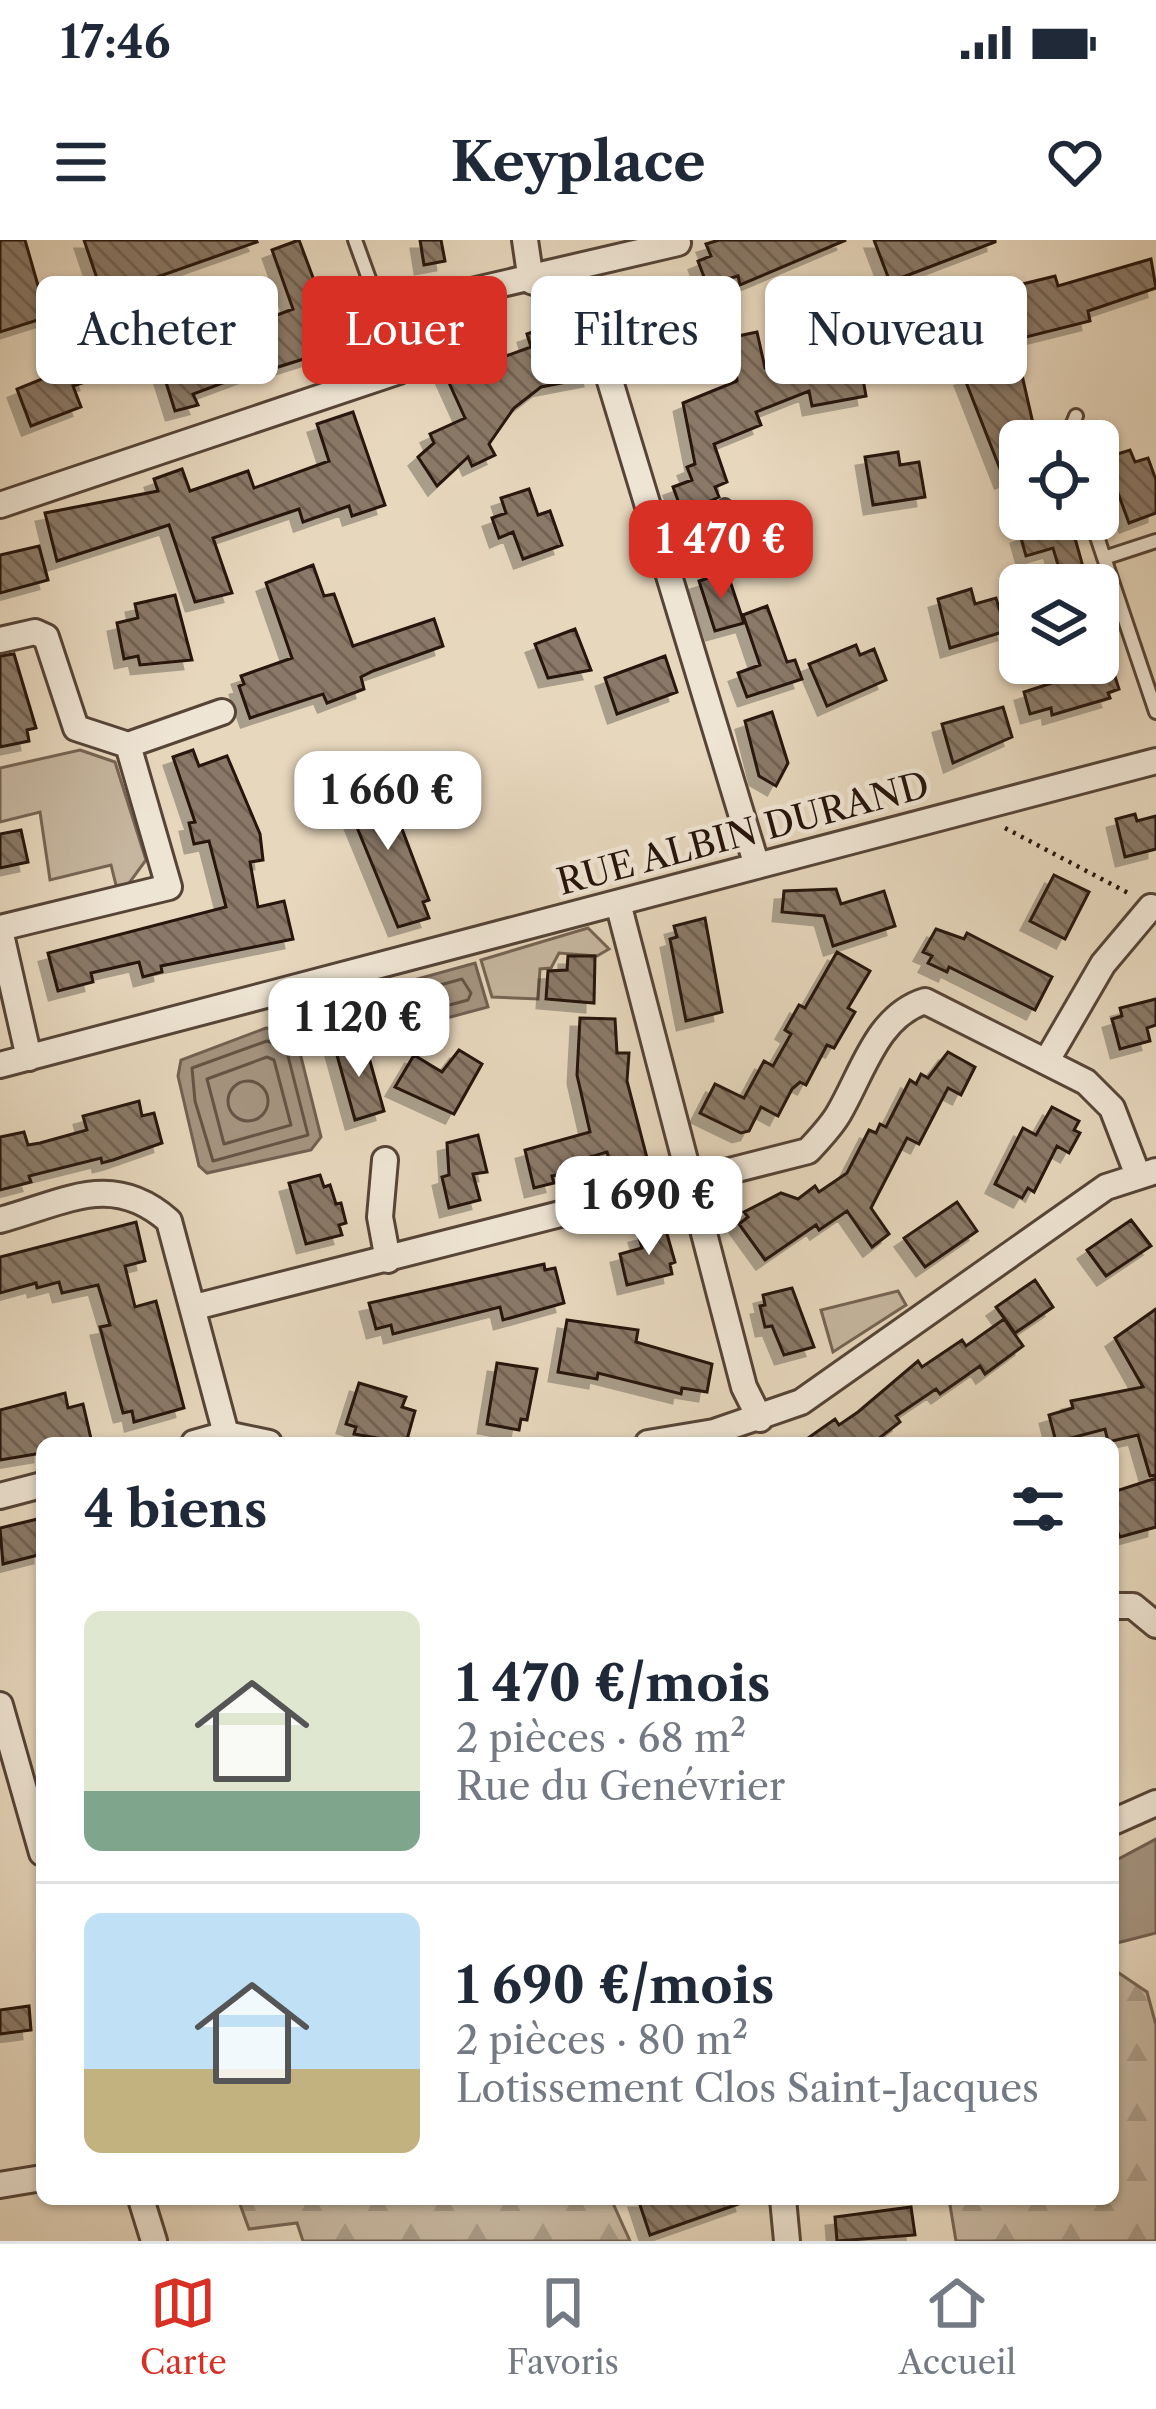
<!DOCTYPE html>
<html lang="fr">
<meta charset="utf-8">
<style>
:root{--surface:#fff;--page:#f6f6f7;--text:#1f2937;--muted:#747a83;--line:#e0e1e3;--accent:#d93025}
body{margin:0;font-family:"Libre Caslon Text",serif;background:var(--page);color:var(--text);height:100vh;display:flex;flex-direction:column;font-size:45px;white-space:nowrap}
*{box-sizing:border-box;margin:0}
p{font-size:39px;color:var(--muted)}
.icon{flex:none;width:66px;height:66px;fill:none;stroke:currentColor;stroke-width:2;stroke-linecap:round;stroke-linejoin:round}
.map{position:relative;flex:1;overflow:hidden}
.sheet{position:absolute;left:36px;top:1197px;width:1083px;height:768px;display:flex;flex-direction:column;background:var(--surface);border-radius:18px;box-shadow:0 3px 9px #0004}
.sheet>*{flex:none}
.guide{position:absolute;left:36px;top:36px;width:1086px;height:108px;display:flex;gap:24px}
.fabs{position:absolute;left:999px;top:180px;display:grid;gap:24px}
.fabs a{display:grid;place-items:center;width:120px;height:120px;border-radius:18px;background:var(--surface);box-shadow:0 3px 9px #0004;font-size:60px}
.price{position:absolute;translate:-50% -102px;padding:0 27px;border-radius:24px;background:#fff;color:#222;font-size:39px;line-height:78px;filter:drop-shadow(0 3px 6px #0008)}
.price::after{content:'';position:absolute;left:50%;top:72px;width:36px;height:27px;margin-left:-18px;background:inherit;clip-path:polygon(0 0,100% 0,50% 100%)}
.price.on{background:var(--accent);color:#fff}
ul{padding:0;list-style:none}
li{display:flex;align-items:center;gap:36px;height:300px;padding:0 48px}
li+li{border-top:3px solid var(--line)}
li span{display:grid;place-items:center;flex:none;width:336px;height:240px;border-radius:18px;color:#555}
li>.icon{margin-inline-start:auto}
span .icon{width:144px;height:144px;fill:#fffc;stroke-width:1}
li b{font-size:51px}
h2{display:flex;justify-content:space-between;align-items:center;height:144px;padding:0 48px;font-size:51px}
.pill{padding:0 42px;border-radius:18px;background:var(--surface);box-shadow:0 3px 9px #0004;font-size:42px;line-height:108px}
.pill.on{background:var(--accent);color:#fff}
.status{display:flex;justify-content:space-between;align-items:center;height:84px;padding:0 60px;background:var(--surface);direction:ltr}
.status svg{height:33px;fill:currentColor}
header{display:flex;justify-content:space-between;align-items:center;height:156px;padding:0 48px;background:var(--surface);font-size:54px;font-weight:800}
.menu{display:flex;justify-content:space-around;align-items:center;height:168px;border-top:3px solid var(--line);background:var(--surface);font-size:33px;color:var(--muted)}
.menu a{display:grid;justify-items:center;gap:6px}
.menu .on{color:var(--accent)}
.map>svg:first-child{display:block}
</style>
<div class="status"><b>17:46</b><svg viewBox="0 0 49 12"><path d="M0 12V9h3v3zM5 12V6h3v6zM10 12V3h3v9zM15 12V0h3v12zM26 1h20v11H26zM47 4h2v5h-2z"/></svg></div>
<header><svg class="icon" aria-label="menu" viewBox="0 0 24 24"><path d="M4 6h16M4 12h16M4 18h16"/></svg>Keyplace<svg class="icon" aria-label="heart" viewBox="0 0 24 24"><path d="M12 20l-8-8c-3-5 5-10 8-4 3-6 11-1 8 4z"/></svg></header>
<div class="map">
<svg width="1156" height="2001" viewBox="0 0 1156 2001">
<defs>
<pattern id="forest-firs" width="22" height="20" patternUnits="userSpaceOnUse" patternTransform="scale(3)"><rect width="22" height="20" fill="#c6b69f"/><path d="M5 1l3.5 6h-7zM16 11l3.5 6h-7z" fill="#aa9c88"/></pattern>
<pattern id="building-back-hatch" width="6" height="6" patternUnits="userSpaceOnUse" patternTransform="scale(3)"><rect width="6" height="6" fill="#8a7967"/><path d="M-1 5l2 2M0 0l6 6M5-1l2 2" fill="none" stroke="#716253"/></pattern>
<filter id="shadow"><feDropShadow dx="-9" dy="9" stdDeviation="0" flood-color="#0004"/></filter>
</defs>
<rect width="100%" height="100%" fill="#e7d7bd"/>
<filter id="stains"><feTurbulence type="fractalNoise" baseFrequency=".00167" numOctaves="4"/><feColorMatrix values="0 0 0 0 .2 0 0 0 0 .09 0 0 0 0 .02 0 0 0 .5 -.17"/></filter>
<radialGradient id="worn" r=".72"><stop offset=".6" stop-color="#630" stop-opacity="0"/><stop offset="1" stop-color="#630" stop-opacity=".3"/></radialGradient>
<!-- green -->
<path fill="#c6b69f" stroke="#766454" stroke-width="3" d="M80 510 115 522 146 620 127 646 116 645 111 625 50 640 40 572 0 582V528Z
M588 688 609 709 597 716 559 713 551 728 540 729 538 759 492 757 481 720Z
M898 1051 906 1065 833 1112 821 1070Z"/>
<!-- forest -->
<path fill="url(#forest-firs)" stroke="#766454" stroke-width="3" d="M1113 1729 1147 1752 1156 1785V2001H956L949 1959H1113Z
M238 1959H611L630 2001H303L297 1983 249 1989Z"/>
<!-- water -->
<path fill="#a59480" stroke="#726051" stroke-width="3" d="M475 723 488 767 364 800 352 757Z
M266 788 287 790 297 801 321 897 311 910 207 933 199 926 178 836 181 820Z
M1156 1599V1693L1113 1704V1622Z"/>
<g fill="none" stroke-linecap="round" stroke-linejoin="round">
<!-- shore -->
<path stroke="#655445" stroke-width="3" d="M462 739 471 753 468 760 378 784 371 781V764Z
M267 801 286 808 308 895 213 921 195 861 192 828Z
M267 817 274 820 291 885 224 904 207 839Z
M228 861a20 20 0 1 1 40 0a20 20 0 1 1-40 0Z"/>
</g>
<!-- building -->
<path fill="url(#building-back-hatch)" stroke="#25130a" stroke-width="3" filter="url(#shadow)" d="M0 0H25L47 77 0 92Z
M84 0H256L257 2 103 56Z
M299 0 324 67 335 63 347 98 327 105 329 111 275 128 274 124 193 154 198 165 175 171 158 117 179 111 184 124 230 110 224 95 293 69 272 10Z
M420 0H441L445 21 424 25Z
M719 0H846L740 45 738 36 707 45 698 21 711 16 706 4Z
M874 0H995V2L890 42Z
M1151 19 1156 48 1088 71 1090 81 1014 100 1037 201H1020V233L1004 239 964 137 985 132 974 88 949 94 942 64 1055 36 1058 46Z
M90 45 114 117 83 127 88 141 73 146 81 167 31 186 17 149 57 133 49 59Z
M458 71 478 126 531 107 527 94 550 86 560 115 582 106 592 137 541 147 514 168 489 204 495 215 472 226 468 217 437 246 418 217 434 203 430 194 465 178 440 123 451 120 435 76Z
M757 92 765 128 858 111 866 156 812 166 809 151 756 172 761 185 714 204 727 242 715 247 719 257 683 274 673 247 692 240 687 227 695 224 683 163 737 141 733 97Z
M353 172 385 265 352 276 349 266 303 282 299 269 213 298 232 353 195 362 169 285 57 321 45 273 158 251 154 239 182 229 190 251 248 231 254 248 329 221 317 184Z
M1130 210 1135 222 1148 218 1156 240V273L1129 283 1105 218Z
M898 212 900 225 919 222 925 257 873 265 865 217Z
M529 249 538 275 550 271 562 305 523 319 513 292 499 298 492 278 506 273 501 258Z
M1026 279H1058L1063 294 1073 291 1088 345H1064L1053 308 1026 316 1020 295 1030 291Z
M39 306 48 340 0 353V315Z
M313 325 324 356 334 354 353 406 434 379 443 406 373 431 361 437 364 449 327 463 323 454 250 478 239 446 244 444 241 436 292 418 266 343Z
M727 332 744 383 715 391 699 341Z
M971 349 975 364 996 358 1006 391 950 408 938 359Z
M175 355 192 420 140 425 138 416 124 419 117 383 138 378 135 364Z
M767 366 787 422 795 420 802 439 747 457 738 433 760 425 743 375Z
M575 389 591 430 548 438 535 404Z
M856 405 860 415 874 409 886 440 827 466 809 424Z
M14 414 36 488 27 490 29 501 0 507V416Z
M665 416 677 452 617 474 605 438Z
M1111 424 1119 449 1108 453 1110 458 1052 475 1051 468 1030 474 1024 452Z
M1003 467 1012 497 953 523 942 484Z
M772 472 788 523 776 546 759 536 745 481Z
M193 510 199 526 227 516 260 594 263 620 250 622 258 667 284 661 293 699 161 726 162 732 143 737 139 722 91 733 93 742 58 751 48 713 226 667 209 601 194 604 189 583 195 582 173 517Z
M365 535 375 564 383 560 387 571 394 568 429 660 423 662 429 678 398 687 349 568 344 542Z
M1135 574 1137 581 1156 576V609L1125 617 1116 579Z
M21 590 28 622 0 628V594Z
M1054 635 1089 652 1065 699 1030 681Z
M836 649 841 664 884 651 895 686 833 706 824 676 782 672 784 651Z
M705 678 722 772 686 781 670 699 677 697 674 686Z
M936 689 964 699 967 693 1052 737 1035 770 949 727 947 732 928 723 932 716 923 712Z
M837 712 870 731 848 768 855 772 834 808 827 805 806 845 800 842 792 849 778 876 761 867 749 891 741 893 700 873 715 844 744 858 764 821 773 826 791 794 785 790 799 765 805 768Z
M568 716H595L594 763 546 759 548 731 567 730Z
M1156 759V785L1147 788 1150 801 1120 809 1112 779 1122 776 1120 768Z
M580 778 615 779 617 813H629L627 841 647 918 611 927 607 912 562 925 564 934 552 936 554 943 534 948 525 910 590 892 577 835Z
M364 800 384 871 355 880 335 808Z
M459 810 482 824 454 874 395 847 414 815 442 832Z
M948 812 975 827 961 855 948 848 919 904 907 898 871 968 889 994 872 1007 847 971 819 990 816 985 765 1020 739 984 748 977 744 972 781 953 798 959 815 946 819 952 847 933 869 890 876 893 880 884 886 887 910 840 916 844 921 834 928 838Z
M139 861 142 876 154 873 162 903 113 920 102 923 101 918 29 936 31 942 0 950V897L24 892 28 905 40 903 87 890 83 876Z
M1052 867 1079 881 1074 890 1080 893 1069 913 1057 906 1034 952 1028 948 1022 958 995 944 1023 888 1036 895Z
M478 895 487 932 473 934 480 960 449 968 442 937 449 935 447 903Z
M320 935 324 947 330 945 336 964 341 963 346 983 339 985 342 995 306 1004 289 943Z
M957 962 977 991 925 1027 904 998Z
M1131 980 1151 1006 1106 1036 1087 1010Z
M136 982 145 1021 125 1026 135 1067 156 1061 184 1168 134 1182 132 1171 123 1173 105 1106 100 1087 110 1085 98 1045 62 1053 59 1042 37 1048 36 1043 0 1053V1017Z
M665 987 675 1022 670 1024 672 1034 627 1045 620 1014 642 1008 638 994Z
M544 1024 545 1030 555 1028 564 1063 503 1080 500 1067 393 1094 391 1085 376 1089 369 1063Z
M1035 1040 1053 1067 1015 1093 996 1067Z
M792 1048 814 1107 784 1115 772 1086 765 1087 760 1066 765 1065 763 1055Z
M1156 1069V1235L1150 1236 1138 1195 1108 1202 1105 1189 1056 1202 1049 1175 1073 1168 1071 1161 1143 1147 1115 1098Z
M1004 1079 1023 1106 985 1134 980 1126 940 1154 936 1149 896 1176 900 1182 873 1203H801L835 1179 839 1185 858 1172 918 1121 922 1127 962 1100 966 1106Z
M567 1080 638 1090 636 1102 712 1124 707 1152 682 1148 681 1154 598 1133 597 1139 558 1132Z
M497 1123 537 1129 527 1180 521 1179 519 1190 487 1184Z
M359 1143 406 1157 402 1167 415 1171 406 1203 354 1194 356 1187 346 1184Z
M65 1153 68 1168 83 1164 92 1203H42V1213L0 1220V1170Z
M1156 1238V1287L1120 1297 1113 1283V1252Z
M42 1278V1314L3 1324 0 1288Z
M29 1766 31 1790 0 1794V1770Z
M638 1959H743L744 1962 650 1995Z
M911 1967 915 1995 837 2001 835 1977Z"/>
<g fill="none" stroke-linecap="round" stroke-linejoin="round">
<defs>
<path id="service" d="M355 0 381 72
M1066 201 1076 176
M1091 279 1156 472
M1104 318 1156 301
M665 323 712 298 725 266"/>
<path id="minor" d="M525 0 531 41
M531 41 558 50 590 75 757 626
M0 265 399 131 381 72 678 3
M0 400 35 392 46 397 76 488 128 505 169 647 0 688
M128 505 222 472
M618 663 744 1147 760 1179
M0 690 29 818
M1046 822 1103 724 1151 667
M0 825 1156 521
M385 920 380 977 388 1020
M0 980C66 962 112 931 169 981L226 1194 194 1203
M195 1067 808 911C819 899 831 887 839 873 863 832 877 776 925 761L1086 842 1112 868 1137 933
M226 1194 269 1203
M648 1203 714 1192 801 1162 1106 947 1156 931
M0 1256 42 1245
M1113 1366H1133L1156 1385
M0 1465 42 1613
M1113 1582 1156 1563
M0 1945 42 1938
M141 1959 154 2001
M783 1959 787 2001"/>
</defs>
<!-- service casing -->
<use href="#service" stroke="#564437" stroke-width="18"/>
<!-- minor casing -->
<use href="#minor" stroke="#564437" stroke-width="30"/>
<!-- path -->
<path stroke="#25130a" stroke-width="4.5" stroke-dasharray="3 6" stroke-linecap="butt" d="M1005 588 1132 655"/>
<!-- service -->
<use href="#service" stroke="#efe5d4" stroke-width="12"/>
<!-- minor -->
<use href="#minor" stroke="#efe5d4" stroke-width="24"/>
</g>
<g text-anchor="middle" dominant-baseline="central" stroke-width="9" stroke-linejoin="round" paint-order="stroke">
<!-- street labels -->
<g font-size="36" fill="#25130a" stroke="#efe5d4">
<text transform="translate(743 593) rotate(-15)">RUE ALBIN DURAND</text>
</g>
</g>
<rect width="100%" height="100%" filter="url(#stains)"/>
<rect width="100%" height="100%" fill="url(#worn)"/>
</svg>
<div class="fabs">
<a><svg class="icon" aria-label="locate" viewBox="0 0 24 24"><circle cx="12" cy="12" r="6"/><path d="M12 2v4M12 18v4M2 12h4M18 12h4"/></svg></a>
<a><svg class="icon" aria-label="layers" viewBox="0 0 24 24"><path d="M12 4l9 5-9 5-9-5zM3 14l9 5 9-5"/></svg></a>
</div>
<b class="price on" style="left:721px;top:362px">1 470 €</b>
<b class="price" style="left:388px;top:613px">1 660 €</b>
<b class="price" style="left:359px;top:840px">1 120 €</b>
<b class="price" style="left:649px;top:1018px">1 690 €</b>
<div class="guide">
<a class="pill">Acheter</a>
<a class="pill on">Louer</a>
<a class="pill">Filtres</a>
<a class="pill">Nouveau</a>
</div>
<section class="sheet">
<h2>4 biens<svg class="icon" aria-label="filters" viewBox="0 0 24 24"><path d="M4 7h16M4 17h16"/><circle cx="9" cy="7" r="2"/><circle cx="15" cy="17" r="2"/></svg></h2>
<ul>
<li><span style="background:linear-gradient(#dfe7d0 75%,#7fa58c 0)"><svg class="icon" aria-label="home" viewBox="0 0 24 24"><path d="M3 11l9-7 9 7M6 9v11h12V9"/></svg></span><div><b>1 470 €/mois</b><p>2 pièces · 68 m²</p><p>Rue du Genévrier</p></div></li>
<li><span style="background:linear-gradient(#bfe0f5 65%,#c2b280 0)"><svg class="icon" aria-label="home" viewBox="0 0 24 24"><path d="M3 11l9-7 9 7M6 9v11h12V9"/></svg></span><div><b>1 690 €/mois</b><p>2 pièces · 80 m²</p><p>Lotissement Clos Saint-Jacques</p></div></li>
</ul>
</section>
</div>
<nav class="menu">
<a class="on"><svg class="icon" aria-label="map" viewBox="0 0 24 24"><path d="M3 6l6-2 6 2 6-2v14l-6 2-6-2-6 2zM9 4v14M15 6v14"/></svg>Carte</a>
<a><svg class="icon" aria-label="saved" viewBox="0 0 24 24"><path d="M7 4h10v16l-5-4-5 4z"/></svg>Favoris</a>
<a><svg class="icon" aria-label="home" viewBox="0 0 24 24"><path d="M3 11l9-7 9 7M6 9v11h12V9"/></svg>Accueil</a>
</nav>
